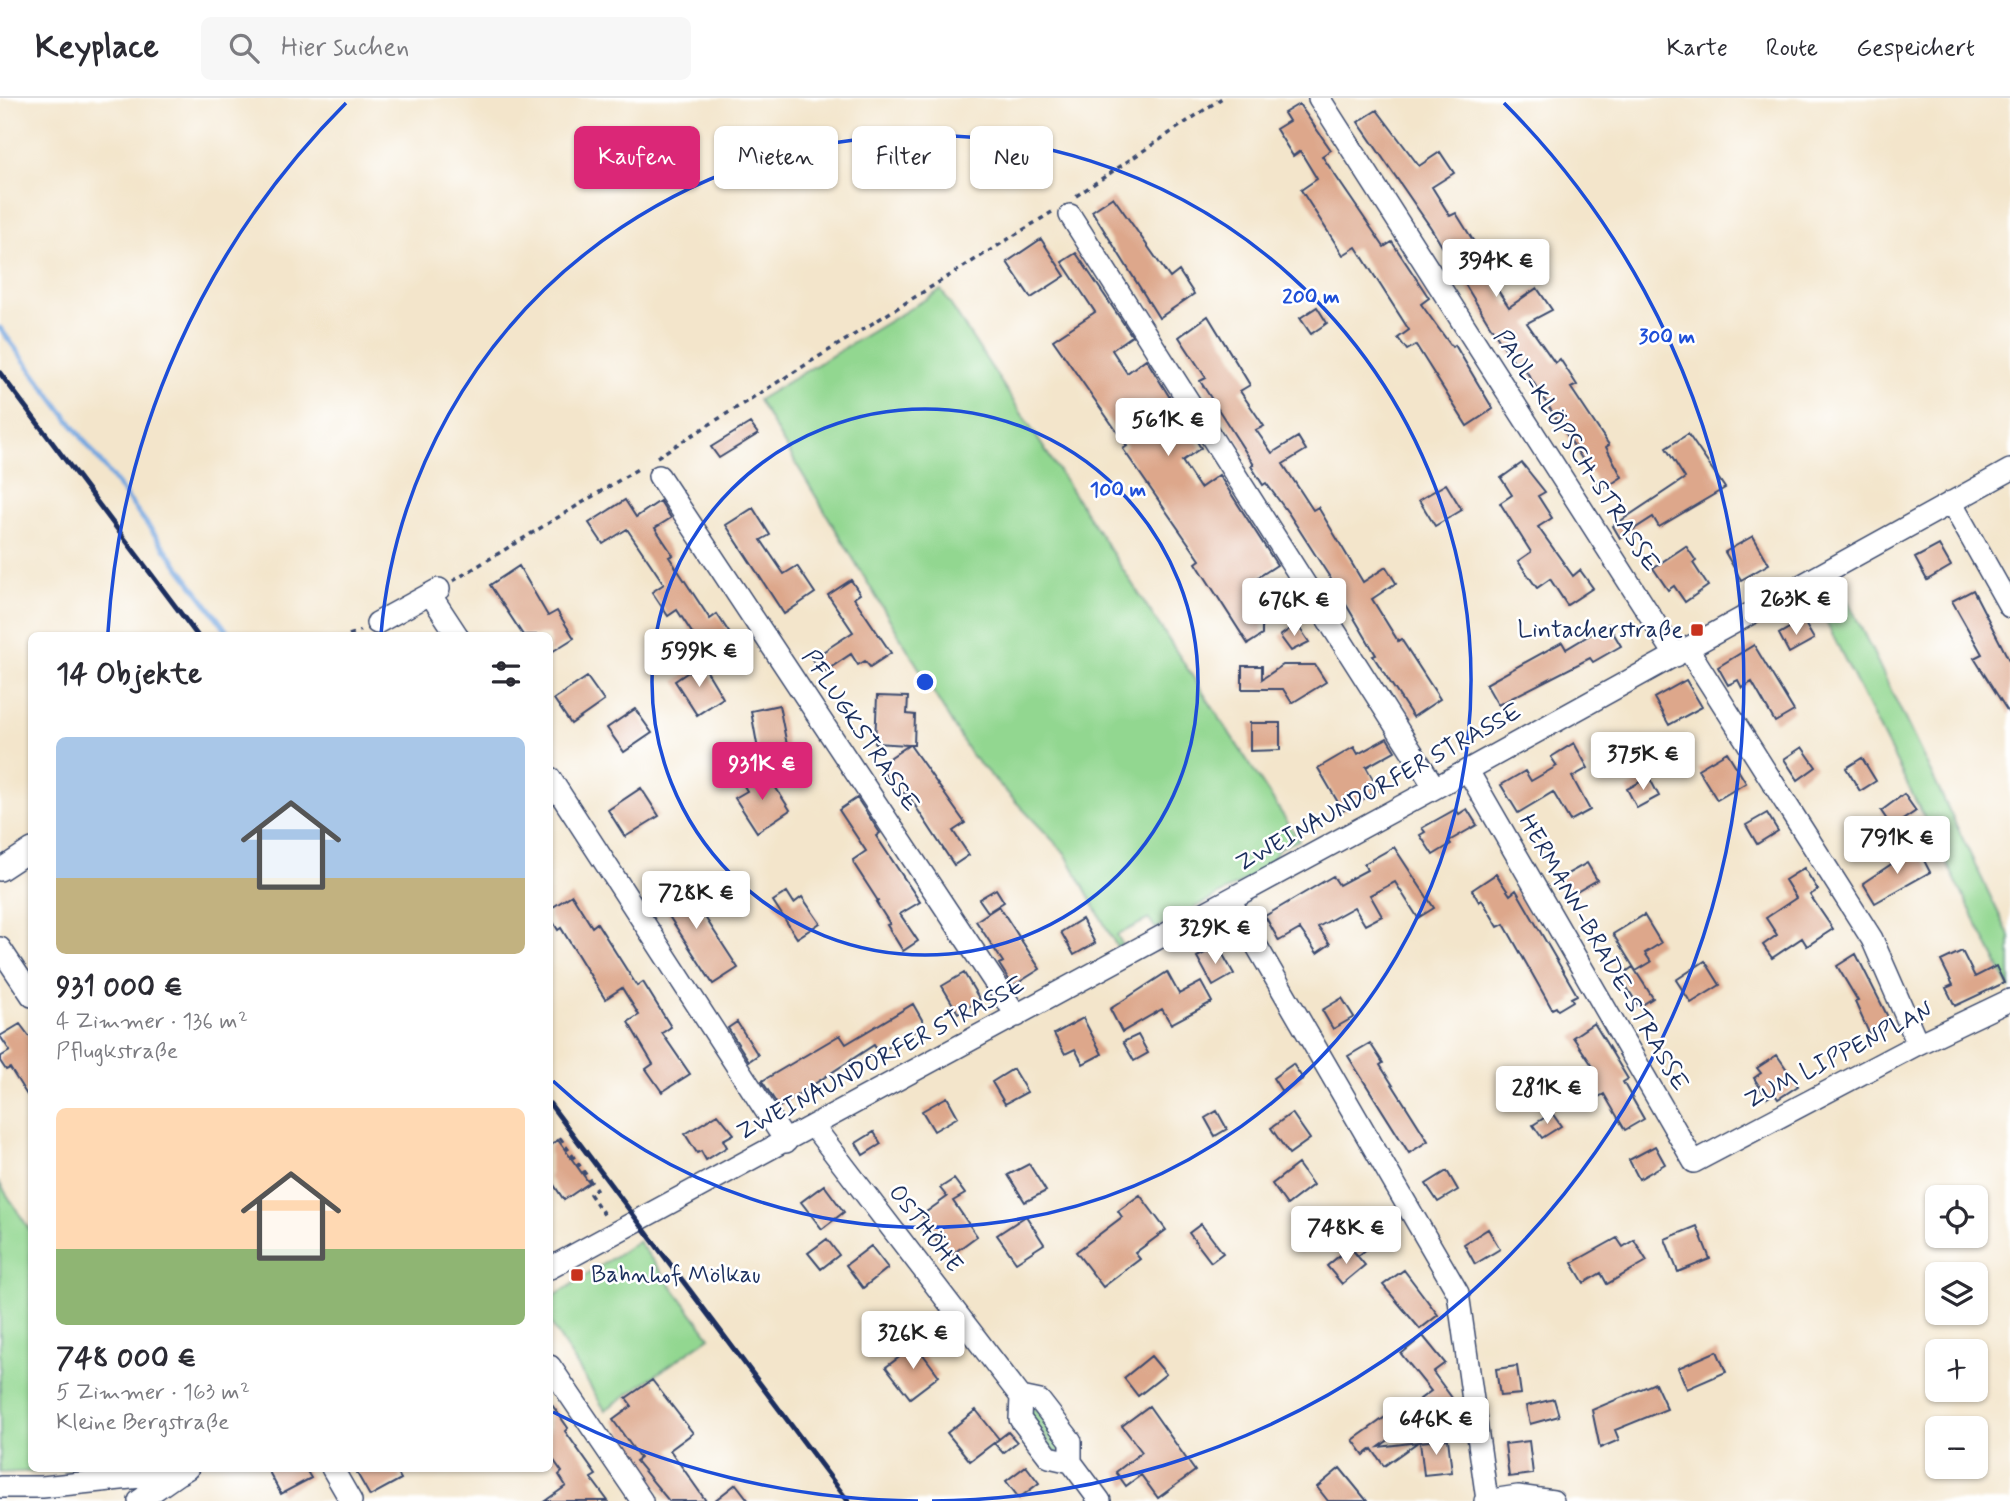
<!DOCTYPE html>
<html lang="de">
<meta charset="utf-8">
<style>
:root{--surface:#fff;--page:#f7f7f7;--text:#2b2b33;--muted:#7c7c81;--line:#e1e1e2;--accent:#db2777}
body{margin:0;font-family:Mynerve,sans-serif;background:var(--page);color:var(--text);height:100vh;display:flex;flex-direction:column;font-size:26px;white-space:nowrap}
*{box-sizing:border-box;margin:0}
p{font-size:23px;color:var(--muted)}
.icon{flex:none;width:38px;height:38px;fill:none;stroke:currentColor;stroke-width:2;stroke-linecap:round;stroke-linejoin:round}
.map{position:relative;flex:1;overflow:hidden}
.panel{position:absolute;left:28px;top:534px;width:525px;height:840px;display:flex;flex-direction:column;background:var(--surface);border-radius:10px;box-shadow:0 2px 5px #0004}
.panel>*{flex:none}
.banner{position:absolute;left:574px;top:28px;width:665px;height:63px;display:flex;gap:14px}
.tools{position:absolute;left:1925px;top:1087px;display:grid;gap:14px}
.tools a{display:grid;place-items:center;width:63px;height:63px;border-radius:10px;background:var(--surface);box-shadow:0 2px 5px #0004;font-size:35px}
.price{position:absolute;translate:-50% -60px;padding:0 16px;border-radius:7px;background:#fff;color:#222;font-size:23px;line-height:46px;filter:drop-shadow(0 2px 4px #0008)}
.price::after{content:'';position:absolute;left:50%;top:42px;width:21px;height:16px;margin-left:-10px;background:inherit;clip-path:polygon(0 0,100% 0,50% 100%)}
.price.active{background:var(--accent);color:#fff}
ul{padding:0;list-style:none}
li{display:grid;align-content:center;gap:14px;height:371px;padding:0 28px}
li span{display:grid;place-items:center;height:217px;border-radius:10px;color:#555}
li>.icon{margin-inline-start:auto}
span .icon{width:126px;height:126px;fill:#fffc;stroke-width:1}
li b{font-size:30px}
h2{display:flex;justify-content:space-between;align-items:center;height:84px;padding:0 28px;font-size:30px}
.tag{padding:0 24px;border-radius:10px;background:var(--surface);box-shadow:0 2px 5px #0004;font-size:24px;line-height:63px}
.tag.active{background:var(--accent);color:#fff}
header{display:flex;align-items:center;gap:42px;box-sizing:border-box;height:98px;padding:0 35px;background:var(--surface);border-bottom:2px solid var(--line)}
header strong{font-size:33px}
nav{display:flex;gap:38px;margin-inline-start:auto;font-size:24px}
.search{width:490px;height:63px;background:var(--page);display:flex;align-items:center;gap:18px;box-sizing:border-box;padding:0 24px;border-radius:10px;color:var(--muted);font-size:26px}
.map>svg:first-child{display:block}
</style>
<header>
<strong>Keyplace</strong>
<div class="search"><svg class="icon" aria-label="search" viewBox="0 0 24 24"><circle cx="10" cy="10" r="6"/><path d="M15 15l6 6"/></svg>Hier suchen</div>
<nav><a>Karte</a><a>Route</a><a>Gespeichert</a></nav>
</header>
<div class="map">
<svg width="2010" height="1403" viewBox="0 0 2010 1403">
<rect width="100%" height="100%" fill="#fff"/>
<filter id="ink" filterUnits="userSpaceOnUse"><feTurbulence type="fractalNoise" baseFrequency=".0143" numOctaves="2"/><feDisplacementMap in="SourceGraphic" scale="14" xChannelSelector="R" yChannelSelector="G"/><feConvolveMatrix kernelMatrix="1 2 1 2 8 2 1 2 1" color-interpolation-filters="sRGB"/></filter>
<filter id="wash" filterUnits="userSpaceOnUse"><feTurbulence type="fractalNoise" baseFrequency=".00686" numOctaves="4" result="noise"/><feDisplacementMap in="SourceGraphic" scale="28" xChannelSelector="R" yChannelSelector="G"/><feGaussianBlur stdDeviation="1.57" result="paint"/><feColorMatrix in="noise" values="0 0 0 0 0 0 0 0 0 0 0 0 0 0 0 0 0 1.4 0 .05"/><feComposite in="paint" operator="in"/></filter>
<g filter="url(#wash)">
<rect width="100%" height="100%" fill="#f3e5cb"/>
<!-- green -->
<path fill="#92d790" stroke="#568377" stroke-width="2" d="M941 192 1299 742 1279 750 1268 770 1156 831 1149 821 1117 837 1122 846 1117 849 1065 755 971 657 758 302Z
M1838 482 2010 839V891L1812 496Z
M0 1086 31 1134 32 1370H115L0 1375Z
M638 1143 710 1239 605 1312 550 1224V1201Z
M1032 1308 1067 1347 1056 1356 1027 1312Z"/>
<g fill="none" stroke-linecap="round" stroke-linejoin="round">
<!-- stream -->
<path stroke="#73a6df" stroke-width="5" d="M0 230 230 537"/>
</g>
<g id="blocks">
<!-- building -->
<path fill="#dda78b" d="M1299 6 1331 52 1322 58 1384 149 1392 144 1429 200 1421 206 1452 249 1455 247 1493 311 1467 328 1416 247 1407 252 1398 240 1409 232 1356 149 1343 157 1301 92 1317 81 1300 53 1293 58 1276 31 1289 23 1284 15Z
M1377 12 1419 68 1440 54 1454 75 1432 89 1450 118 1456 115 1482 157 1484 155 1498 174 1489 179 1509 209 1537 190 1552 212 1527 225 1555 265 1560 261 1577 287 1571 290 1609 347 1606 349 1622 379 1602 392 1519 262 1515 265 1489 226 1431 130 1358 24Z
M1113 99 1170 180 1179 173 1194 196 1159 220 1092 113Z
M1041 141 1065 178 1031 200 1007 164Z
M1076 155 1132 238 1112 252 1127 275 1146 261 1201 350 1182 363 1200 390 1219 377 1277 467 1257 480 1262 488V537L1248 546 1196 465 1200 462 1123 351 1127 348 1053 242 1095 214 1062 164Z
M1317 209 1327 225 1311 236 1300 220Z
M1208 218 1250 287 1240 293 1264 328 1256 332 1272 355 1298 339 1306 352 1283 366 1313 412 1318 409 1363 484 1386 469 1396 485 1372 501 1398 543 1401 541 1440 601 1413 619 1373 558 1376 557 1329 478 1289 416 1266 385 1263 387 1251 368 1254 367 1200 283 1206 280 1179 239Z
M750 325 758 336 719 360 711 349Z
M1688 336 1725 390 1659 429 1653 419 1620 440 1613 428 1685 380 1666 350Z
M1522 365 1545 394 1538 398 1552 420 1538 429 1573 478 1580 472 1593 490 1567 507 1550 481 1537 490 1518 463 1531 454 1500 405 1512 397 1501 380Z
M1446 386 1462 412 1435 428 1419 402Z
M625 402 636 419 660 403 671 420 655 430 673 457 669 459 710 521 717 516 730 536 704 553 677 512 668 518 652 494 664 486 627 431 603 446 589 425Z
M753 410 770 437 761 442 784 476 797 468 815 495 784 516 726 427Z
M1753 438 1769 466 1741 482 1725 454Z
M1939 447 1951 468 1927 482 1915 460Z
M1686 448 1696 463 1693 465 1708 488 1685 504 1674 488 1668 492 1653 470Z
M519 468 548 518 557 513 574 540 550 555V537H523L490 487Z
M851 482 860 496 854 500 891 555 870 569 865 563 858 567 851 556 821 576 812 561 853 534 828 497Z
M1973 492 2010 564V617L1974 560 1982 556 1952 503Z
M1803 522 1814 541 1789 555 1779 536Z
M1297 526 1309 544 1291 553 1280 538Z
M1608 526 1621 548 1593 564 1590 560 1498 607 1486 586 1562 544 1566 551Z
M1754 547 1794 613 1775 624 1752 584 1742 590 1738 582 1728 587 1718 569Z
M702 565 723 600 697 617 675 583Z
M1283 567H1315L1326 584 1292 605 1283 591H1242V568H1262V581Z
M587 579 604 603 571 626 554 601Z
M1686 582 1702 609 1669 627 1654 600Z
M877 598 908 599 907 616 915 617 914 647H910L965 725 953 733 969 757 954 767 906 694 902 696 894 684 891 686 879 667 909 647 875 645Z
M779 607 788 652 759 657 751 613Z
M635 611 652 635 624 654 607 630Z
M1250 625H1280V652L1250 653Z
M1387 640 1395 653 1366 669 1379 692 1343 713 1318 670 1354 649 1358 656Z
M1574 645 1588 670 1572 679 1590 712 1570 723 1553 694 1518 715 1501 687 1525 673 1531 683 1557 668 1551 659Z
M1802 649 1816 669 1798 682 1784 661Z
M1727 654 1746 685 1717 702 1698 671Z
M1862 660 1876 683 1860 693 1846 670Z
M765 673 790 712 757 734 735 700 747 693 744 688Z
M1649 679 1659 698 1637 710 1627 691Z
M641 690 659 718 625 739 608 712Z
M1904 696 1916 713 1892 729 1881 713Z
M857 700 880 735 876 738 920 804 900 816 918 843 903 853 887 827 890 826 876 804 878 803 854 766 853 762 866 753 839 712Z
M1456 711 1459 716 1467 711 1477 727 1449 743 1451 746 1433 757 1420 737 1425 734 1422 730Z
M1767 715 1778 733 1757 746 1746 727Z
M1394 749 1434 810 1418 820 1395 784 1370 797 1382 818 1365 827 1354 809 1318 829 1330 846 1317 855 1300 831 1279 843 1265 818 1333 778 1339 787 1367 772 1364 766Z
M1917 749 1930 774 1875 805 1863 785Z
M1587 765 1597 782 1568 799 1558 781Z
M1804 770 1818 792 1810 797 1833 831 1807 848 1802 840 1772 860 1763 847 1777 837 1766 820 1796 800 1785 782Z
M1496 776 1510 797 1516 792 1577 897 1571 900 1573 903 1558 912 1556 909 1552 911 1504 826 1498 829 1482 802 1479 804 1472 792Z
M679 779 738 870 713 886 654 795Z
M996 791 1004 804 988 814 979 801Z
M787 794 794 805 802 799 820 825 797 840 773 803Z
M572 797 592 829 597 825 637 888 643 884 671 929 662 935 690 976 662 994 646 971 653 966 628 924 639 917 622 890 605 901 561 830 558 832 550 819V811Z
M999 808 1040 871 1013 888 999 866 1003 864 976 823Z
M1644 817 1661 845 1645 855 1651 864 1636 873 1613 836Z
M1082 821 1095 845 1074 857 1061 834Z
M1218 848 1234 876 1213 888 1197 859Z
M1962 853 1975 879 1996 868 2004 885 1955 908 1946 890 1953 887 1941 863Z
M1856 856 1891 925 1869 935 1855 904 1858 903 1837 868Z
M1705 863 1720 887 1691 905 1676 882Z
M1633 869 1653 900 1639 909 1620 878Z
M1167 874 1179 896 1201 884 1212 904 1171 926 1162 911 1122 934 1110 911Z
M964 875 980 902 958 915 942 888Z
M1342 900 1354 919 1333 931 1322 912Z
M913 906 925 927 879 955 874 947 779 1009 762 983 840 937 846 946Z
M1083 920 1102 956 1083 966 1075 951 1065 956 1054 936Z
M737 924 758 957 749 963 728 930Z
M1594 925 1628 981 1623 984 1644 1021 1625 1032 1604 996 1595 1001 1583 981 1596 973 1573 939Z
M20 926 32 942V1005L10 970 6 972 0 963V959L10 953 0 938Z
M1138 937 1148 955 1134 963 1123 944Z
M1370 945 1383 965 1380 967 1428 1043 1409 1055 1348 958Z
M1777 957 1798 988 1778 1001 1774 995 1767 1000 1754 980 1761 975 1757 970Z
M1293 966 1303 981 1282 994 1273 980Z
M1013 971 1027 994 1005 1006 992 984Z
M947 999 958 1019 934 1033 922 1013Z
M1217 1013 1227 1031 1215 1038 1205 1020Z
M1292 1015 1310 1041 1289 1056 1271 1030Z
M1552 1015 1561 1028 1542 1040 1533 1027Z
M718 1016 734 1036 723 1042 727 1049 706 1062 701 1053 697 1055 685 1036Z
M874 1034 881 1046 863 1057 856 1045Z
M558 1042 589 1085 564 1102 550 1081V1048Z
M1655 1048 1665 1066 1639 1081 1629 1062Z
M1029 1066 1046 1093 1025 1104 1008 1077Z
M1298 1066 1313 1087 1287 1107 1272 1086Z
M1447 1073 1458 1092 1438 1104 1426 1086Z
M954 1081 965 1096 953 1103 977 1138 947 1160 922 1117 947 1099 940 1090Z
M824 1087 844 1114 822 1131 801 1104Z
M1140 1097 1166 1132 1135 1155 1140 1161 1103 1189 1076 1154 1122 1119 1118 1113Z
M1026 1118 1044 1146 1016 1164 997 1137Z
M1201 1126 1223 1155 1211 1164 1189 1135Z
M1697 1128 1710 1161 1678 1174 1665 1141Z
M1362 1131 1374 1145 1358 1158 1346 1144Z
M1488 1131 1500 1151 1475 1166 1464 1146Z
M1617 1140 1623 1149 1634 1142 1647 1163 1607 1186 1601 1175 1584 1185 1572 1165Z
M827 1141 839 1157 821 1171 808 1155Z
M871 1148 888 1170 863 1190 846 1167Z
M1350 1149 1365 1167 1342 1186 1327 1168Z
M1404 1172 1438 1217 1420 1231 1383 1187Z
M1423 1238 1445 1265 1433 1274 1455 1304 1445 1311 1439 1304 1428 1312 1420 1301 1431 1293 1401 1256Z
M916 1247 939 1278 910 1300 886 1269Z
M1717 1253 1726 1274 1687 1291 1678 1270Z
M1151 1258 1166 1276 1138 1298 1124 1280Z
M1517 1268 1521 1296 1500 1298 1496 1271Z
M652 1282 693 1335 670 1352 706 1403H669L636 1363 640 1360 613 1322 632 1308 626 1300Z
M1655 1285 1667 1311 1615 1332 1619 1342 1600 1350 1592 1312Z
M1554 1301 1559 1318 1530 1326 1526 1308Z
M550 1304 568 1330 565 1333 596 1377 591 1380 608 1403H545L566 1388 559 1377 562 1374 550 1357Z
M1149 1308 1195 1373 1158 1400 1141 1377 1126 1388 1116 1374 1142 1354 1122 1328Z
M976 1312 999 1341 970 1363 947 1335Z
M1391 1315 1402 1332 1379 1349 1418 1344 1384 1368 1372 1351 1364 1357 1353 1342Z
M1008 1334 1017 1344 1003 1355 994 1345Z
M1448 1341 1452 1374 1424 1377 1420 1344Z
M1529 1343 1533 1376 1509 1379 1505 1346Z
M1026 1368 1039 1385 1019 1400 1006 1383Z
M267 1370H305L311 1380 281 1396Z
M354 1370H395L401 1381 370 1398Z
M1340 1370 1367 1403H1328L1317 1389Z
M736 1386 749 1403H714Z"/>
</g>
</g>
<g filter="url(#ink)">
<use href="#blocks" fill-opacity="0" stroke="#3b4a6e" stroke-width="2"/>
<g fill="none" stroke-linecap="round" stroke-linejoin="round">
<defs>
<path id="minor" d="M1319 0 1676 558
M1070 117 1435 690
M659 378 1017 918
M1951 404 2010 509
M430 496 457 537
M377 525 439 491
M1688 551 1872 841 1918 946
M1468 673 1694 1064 1918 946 2010 902
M550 680 786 1044
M0 772 32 751
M1230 802 1458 1195 1487 1402
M0 850 32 898
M814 1029 1021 1299 1040 1303 1071 1343V1364L1100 1403
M550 1170 1435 690 2010 372
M550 1268 642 1403
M1021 1299 1020 1321 1049 1359 1071 1364
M332 1370 351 1403
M0 1389H42L180 1375 188 1370
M139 1403 178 1376
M1485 1403 1518 1398 1553 1403"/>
</defs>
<!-- minor casing -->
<use href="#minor" stroke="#3b4a6e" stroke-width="24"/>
<!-- path -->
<path stroke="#3b4a6e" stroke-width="3.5" stroke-dasharray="5 5" stroke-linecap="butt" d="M1076 98 1222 0
M657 359 1052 114
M453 483 641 369
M349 537 360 533
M560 1040 596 1091 590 1096 605 1118"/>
<!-- minor -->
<use href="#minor" stroke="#fff" stroke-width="21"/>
<!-- rail -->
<path stroke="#1b2f5e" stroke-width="5" d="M0 275 197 537
M550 1006 848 1403"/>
</g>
</g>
<!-- distance rings -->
<g fill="none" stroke="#1d4ed8" stroke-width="3.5">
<circle cx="925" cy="584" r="273"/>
<path d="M381 536A546 546 0 1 1 553 983"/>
<path d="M918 1403A819 819 0 0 1 553 1314M108 534A819 819 0 0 1 346 5M1504 5A819 819 0 0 1 932 1403"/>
</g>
<!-- markers -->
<g fill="#c8321e" stroke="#fff" stroke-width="2.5">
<rect x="1690" y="525" width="14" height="14" rx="3.5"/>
<rect x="570" y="1170" width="14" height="14" rx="3.5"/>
</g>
<g text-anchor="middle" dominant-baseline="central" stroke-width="5" stroke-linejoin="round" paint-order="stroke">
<!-- street labels -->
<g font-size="24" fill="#1b2f5e" stroke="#fff">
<text transform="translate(1576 353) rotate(57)">PAUL-KLÖPSCH-STRASSE</text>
<text transform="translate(860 633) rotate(56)">PFLUGKSTRASSE</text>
<text transform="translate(1379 690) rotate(-29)">ZWEINAUNDORFER STRASSE</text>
<text transform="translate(1603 855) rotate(60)">HERMANN-BRADE-STRASSE</text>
<text transform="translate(1839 958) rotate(-27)">ZUM LIPPENPLAN</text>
<text transform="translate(881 961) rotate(-28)">ZWEINAUNDORFER STRASSE</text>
<text transform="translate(925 1131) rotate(52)">OSTHÖHE</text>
</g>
<!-- poi labels -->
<g font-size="24" fill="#1b2f5e" stroke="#fff" text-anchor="end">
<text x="1683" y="532">Lintacherstraße</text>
<text x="591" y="1177" text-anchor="start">Bahnhof Mölkau</text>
</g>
</g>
<circle cx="925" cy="584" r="10" fill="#1d4ed8" stroke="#fff" stroke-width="3.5"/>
<g font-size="21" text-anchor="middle" font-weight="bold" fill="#1d4ed8" stroke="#fff" stroke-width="5" stroke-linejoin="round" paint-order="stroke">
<text x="1311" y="205">200 m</text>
<text x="1667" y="245">300 m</text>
<text x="1118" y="398">100 m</text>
</g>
</svg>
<div class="tools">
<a><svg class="icon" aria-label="locate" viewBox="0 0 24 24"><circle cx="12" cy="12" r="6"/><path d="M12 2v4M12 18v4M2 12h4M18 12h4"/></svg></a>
<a><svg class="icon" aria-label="layers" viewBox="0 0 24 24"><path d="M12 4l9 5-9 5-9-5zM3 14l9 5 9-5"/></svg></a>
<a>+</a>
<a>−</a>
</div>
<b class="price" style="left:1496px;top:201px">394K €</b>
<b class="price" style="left:1168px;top:360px">561K €</b>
<b class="price" style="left:1796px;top:539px">263K €</b>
<b class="price" style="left:1294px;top:540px">676K €</b>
<b class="price" style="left:699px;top:591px">599K €</b>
<b class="price" style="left:1643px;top:694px">375K €</b>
<b class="price active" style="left:762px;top:704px">931K €</b>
<b class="price" style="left:1897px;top:778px">791K €</b>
<b class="price" style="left:696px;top:833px">728K €</b>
<b class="price" style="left:1215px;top:868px">329K €</b>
<b class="price" style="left:1547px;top:1028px">281K €</b>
<b class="price" style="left:1346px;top:1168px">748K €</b>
<b class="price" style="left:913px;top:1273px">326K €</b>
<b class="price" style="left:1436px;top:1359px">646K €</b>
<div class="banner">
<a class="tag active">Kaufen</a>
<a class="tag">Mieten</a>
<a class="tag">Filter</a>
<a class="tag">Neu</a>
</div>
<section class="panel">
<h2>14 Objekte<svg class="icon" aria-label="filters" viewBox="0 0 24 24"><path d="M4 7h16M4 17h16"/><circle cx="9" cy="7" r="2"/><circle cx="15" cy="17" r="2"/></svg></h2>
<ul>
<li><span style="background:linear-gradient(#a9c7e8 65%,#c2b280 0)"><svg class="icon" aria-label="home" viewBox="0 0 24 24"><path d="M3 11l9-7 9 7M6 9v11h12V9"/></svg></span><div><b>931 000 €</b><p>4 Zimmer · 136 m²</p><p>Pflugkstraße</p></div></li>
<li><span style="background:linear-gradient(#ffd9b3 65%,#8fb573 0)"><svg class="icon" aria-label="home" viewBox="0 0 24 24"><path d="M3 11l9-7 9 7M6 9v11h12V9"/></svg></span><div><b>748 000 €</b><p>5 Zimmer · 163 m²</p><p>Kleine Bergstraße</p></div></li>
</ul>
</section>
</div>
